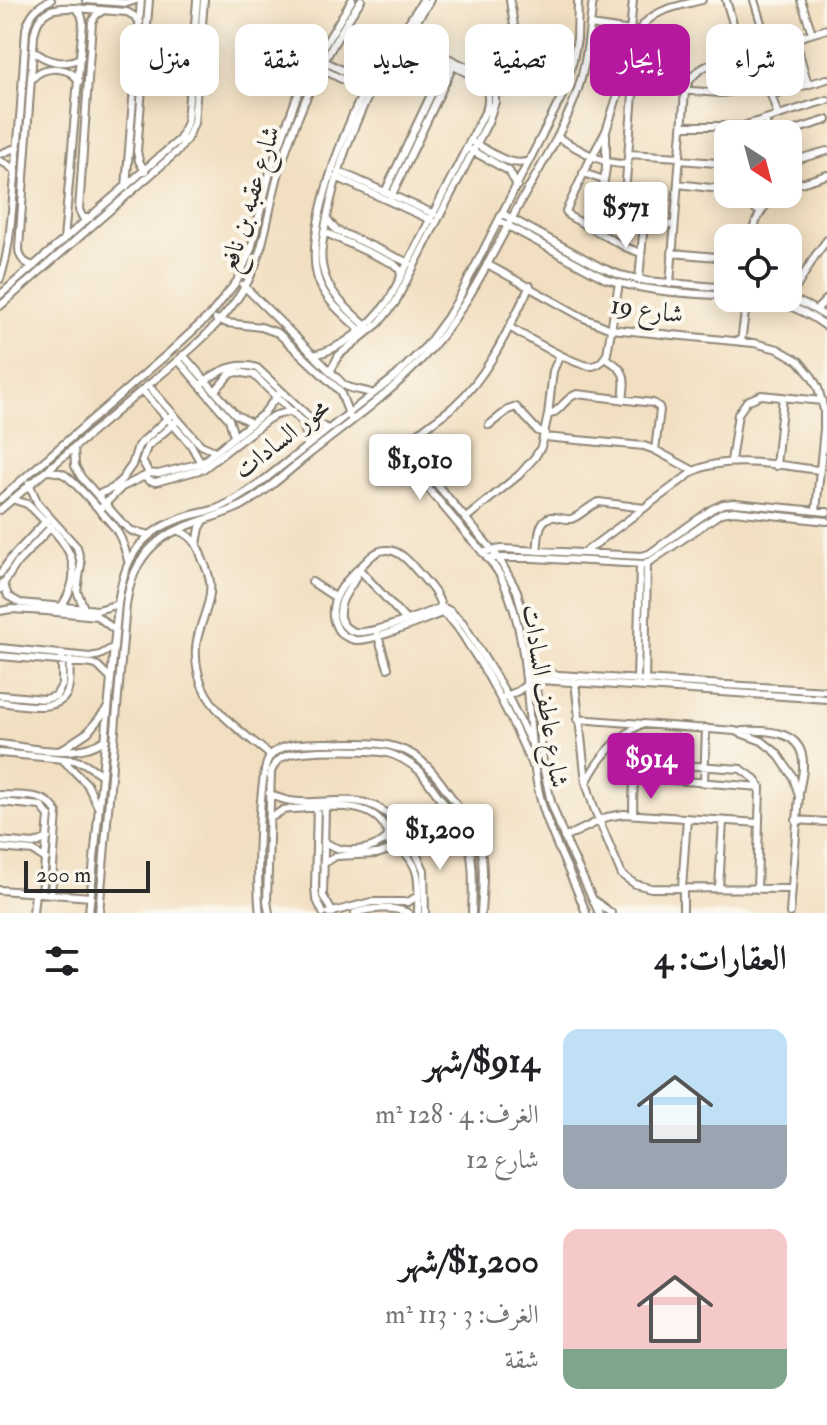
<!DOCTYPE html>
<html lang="ar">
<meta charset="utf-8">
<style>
:root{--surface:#fff;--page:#f6f6f6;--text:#202124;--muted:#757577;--accent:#b5179e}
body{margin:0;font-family:"IM FELL Double Pica",Amiri,serif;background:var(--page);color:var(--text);direction:rtl;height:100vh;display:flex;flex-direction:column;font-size:30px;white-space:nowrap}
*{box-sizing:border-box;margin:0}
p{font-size:26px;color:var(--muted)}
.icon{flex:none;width:44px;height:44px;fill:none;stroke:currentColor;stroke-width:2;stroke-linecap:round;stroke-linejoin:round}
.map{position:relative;height:913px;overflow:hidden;direction:ltr}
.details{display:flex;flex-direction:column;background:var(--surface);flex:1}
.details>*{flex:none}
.guide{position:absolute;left:24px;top:24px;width:780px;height:72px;direction:rtl;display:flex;gap:16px}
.needle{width:52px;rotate:144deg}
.buttons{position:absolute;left:714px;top:120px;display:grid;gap:16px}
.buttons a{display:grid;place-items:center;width:88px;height:88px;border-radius:16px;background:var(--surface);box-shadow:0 4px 20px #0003;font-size:40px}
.scale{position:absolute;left:24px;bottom:20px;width:126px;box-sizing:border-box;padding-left:8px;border:4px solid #2b2b2b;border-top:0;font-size:22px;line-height:28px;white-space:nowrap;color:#2b2b2b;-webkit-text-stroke:6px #fbf7ec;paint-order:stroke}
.price{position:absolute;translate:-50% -68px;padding:0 18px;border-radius:8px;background:#fff;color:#222;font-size:26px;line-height:52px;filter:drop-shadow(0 2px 4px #0008)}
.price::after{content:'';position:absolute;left:50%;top:48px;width:24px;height:18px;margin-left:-12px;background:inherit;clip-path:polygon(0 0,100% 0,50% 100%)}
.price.active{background:var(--accent);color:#fff}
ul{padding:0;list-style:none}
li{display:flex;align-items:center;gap:24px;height:200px;padding:0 40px}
li span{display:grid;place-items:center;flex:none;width:224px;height:160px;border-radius:16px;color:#555}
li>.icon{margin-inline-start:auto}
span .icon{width:96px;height:96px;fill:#fffc;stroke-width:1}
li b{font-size:34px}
h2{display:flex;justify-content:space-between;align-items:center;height:96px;padding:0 40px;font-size:34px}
.chip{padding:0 28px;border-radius:16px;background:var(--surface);box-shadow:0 4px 20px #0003;font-size:28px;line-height:72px}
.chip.active{background:var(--accent);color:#fff}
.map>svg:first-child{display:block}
</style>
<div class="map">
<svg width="827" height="913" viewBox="0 0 827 913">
<rect width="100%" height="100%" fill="#fbf7ec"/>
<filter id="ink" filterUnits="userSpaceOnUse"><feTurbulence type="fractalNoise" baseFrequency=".0125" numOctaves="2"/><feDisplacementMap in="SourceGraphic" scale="16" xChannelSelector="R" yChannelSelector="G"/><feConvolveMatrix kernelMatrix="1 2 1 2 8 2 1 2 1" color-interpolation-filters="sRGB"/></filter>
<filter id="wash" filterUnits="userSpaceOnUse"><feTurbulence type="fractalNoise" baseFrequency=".006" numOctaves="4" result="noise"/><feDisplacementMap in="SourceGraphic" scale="32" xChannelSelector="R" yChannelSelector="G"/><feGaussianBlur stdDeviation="1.8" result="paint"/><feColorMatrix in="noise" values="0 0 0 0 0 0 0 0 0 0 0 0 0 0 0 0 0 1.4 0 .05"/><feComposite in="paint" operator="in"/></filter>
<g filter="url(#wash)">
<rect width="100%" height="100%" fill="#f2dfc1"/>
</g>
<g filter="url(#ink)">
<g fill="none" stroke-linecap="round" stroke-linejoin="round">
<defs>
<path id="minor" d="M86 0 127 3 136 0
M633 0 628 54 624 76 606 131 589 162 566 211 569 216 625 247 641 253
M726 0 742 54
M754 0 768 46
M801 0 812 33
M590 25 631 31
M795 38 808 85
M33 50C46 62 65 67 81 57
M756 50 778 115
M735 56 744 89
M324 61 370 85
M316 66 367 92
M31 80C43 65 68 65 79 81
M487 83C494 78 503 73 508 66 522 50 512 19 510 0
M633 87 721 93 737 91 766 81
M771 95 827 79
M765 119 769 134
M683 126H743L827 100
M782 134 827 120
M557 137C579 149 601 165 627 164
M474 143C492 152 509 168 529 161
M471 150 509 171 517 186
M0 154 18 147
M628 154 680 157
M680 160 728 164
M0 161 8 165 16 172
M788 162 827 151
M145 171 139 161 137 151 149 0
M338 171 434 214
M583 173 604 180
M336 177 431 220
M678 184 728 190
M126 187 141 0
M788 187 827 175
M385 192 446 63
M735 194 760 212
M389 201 453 66
M503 214 600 267 620 275 647 281 728 288
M90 218H83L79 210 92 22 96 15 102 11
M327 219 336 230 409 263
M499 221 606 279C646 292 687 293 728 296
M674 225C655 223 632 227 624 206L638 32C651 9 679 6 702 0
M596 230 606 168V134
M324 232 394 264 400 270 401 277
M751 238C754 220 763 206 777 194
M64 240 83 22 81 14 76 8
M672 253 728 258
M487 264 584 318 611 329 754 343 778 349 799 361 812 377 818 388 824 410V429L816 511
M34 266C25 264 19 258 19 248L34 36C39 3 62 7 88 9 101 10 114 11 127 12L134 16 140 22
M0 279C10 250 11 219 14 188 19 135 23 82 26 29 30 14 37 6 51 0
M639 280 644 223
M670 284 685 91C690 75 700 68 716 62L827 29
M243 285 344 385C353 391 364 389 372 394
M530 286C509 327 490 373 456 404 442 418 405 437 402 456L409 466C429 489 449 513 468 536 480 549 494 563 502 579 533 643 524 720 538 788 547 832 571 871 586 913
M0 295 180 139 187 122 197 0
M788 297 808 306 827 317
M755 298C783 302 805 310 827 327
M790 298 815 256 827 240
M0 306 179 150 188 137 194 123 204 0
M816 310 827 299
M216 319 227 323 261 327 278 333 340 391 350 417
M509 327C525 336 576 367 592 366 600 365 603 360 607 354L619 283
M368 328C352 313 332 297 325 276 318 257 323 241 326 222 335 177 349 134 370 93 387 60 411 32 430 0
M363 333C347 317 327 303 319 282 301 237 346 123 369 82 385 54 406 28 423 0
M741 342 747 298
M183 355 235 414 251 423
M314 355C344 348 371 325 389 300L487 108C489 99 489 91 483 84 471 71 415 49 397 41
M605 358C627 370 626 377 623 400
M178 360 229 419 234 436
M330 372 339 355 379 323 395 303 488 122 495 102V95L489 81 483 75 400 35
M148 385 196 440 201 445 215 451
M200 385C216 372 236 361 257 368L309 417 327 429
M142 390 191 445 201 463
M215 391 230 374 238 372 254 375 302 422 307 437V445
M548 415C561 412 564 398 577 394L653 403 659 407 660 410 655 450
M489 425 508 410 516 407 538 431 545 433
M544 437 644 446 655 450 694 471
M409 442 413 456 498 557 517 591 524 618
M74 447 75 466 81 477 123 524 132 531 150 535
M731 461 738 414 747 401 761 395 822 401
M776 466 783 397
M46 471C52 471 59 472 65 475 74 481 110 521 117 531 122 540 126 551 128 561
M148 473 158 474 201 463 263 414 281 391
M144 477 150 481 156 482 203 469 268 419 276 415 293 411
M29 483 38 504 77 547 81 564 77 591 84 608
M97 495 113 488 122 479 132 465 138 446 172 414
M0 499 172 350 211 314 237 281 251 249 271 168 296 99 313 64 352 0
M12 499 27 504 33 509C62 539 90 563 62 606
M0 510C45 472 90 434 135 396 174 363 220 330 246 285 266 249 268 207 280 169 299 106 325 54 361 0
M99 510 122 487 147 475 148 471 142 461 147 447 178 420
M466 518 519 475 535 457 541 447 548 415 553 371 560 355
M179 531C193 536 198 545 202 558 205 565 209 573 210 582 213 604 197 626 196 648 195 661 198 674 202 685 214 715 248 736 271 756
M197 544 200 528 204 521
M537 551C539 540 537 520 551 517 558 516 564 520 571 519 581 516 588 506 599 502L644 508
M482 552 502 549 642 556 649 554 712 509 723 504 735 503 827 512
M585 552 694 471C728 454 783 466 820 470
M487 558H533L644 564 651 561 721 513 734 511 827 521
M359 569C355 586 338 597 340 616 341 624 348 631 356 632 376 634 422 614 442 607L450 611 463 623 507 695 530 741
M359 569 405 619
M0 574 12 557 48 519
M3 582 8 596 20 603 98 610 118 604
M312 582 336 598
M0 589 17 563 51 527
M0 611 11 609 46 611 97 616 115 630
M442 613C441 596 429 585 418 572 410 563 402 552 389 550 374 549 369 560 359 568 344 582 325 604 336 626 339 634 347 638 355 640 373 642 423 620 442 613 455 621 462 634 470 647 495 684 514 724 532 765
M377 633 388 668
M0 648 90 657 100 655 114 647
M0 656 93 664 98 666 110 678
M525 673 827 691
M535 676 543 765 551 802 564 837 599 913
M526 679 827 699
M637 681 640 564
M575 682 586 782 594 808 622 875 635 884 651 888 792 889
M645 683 647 562
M0 695 44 699 56 696 62 685V658
M504 697 518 691 527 684
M0 702C18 704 57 714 67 693 71 684 69 671 70 661
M577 719 735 731 762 741 777 753 793 777 799 796 790 913
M742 731C768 730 805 730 803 767 803 776 800 784 799 793
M0 744C34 748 76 760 106 739
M61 750 88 732 106 710
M0 753 74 760 84 763 102 775
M63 760 87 784 98 807
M635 777 760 787
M587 781C600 755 617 739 641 724
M704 782 706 728
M269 793C299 812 336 794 369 804 381 807 390 817 401 824
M0 795C21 796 47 792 57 813L51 894
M0 802 41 806 49 816 42 893
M317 805 315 887 316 898 323 913
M325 807 323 896 333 913
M633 814C634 795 629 768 652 763L741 769 755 779 760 787 757 889
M269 819 283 810 291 809C320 808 375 797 387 832
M796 820 827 822
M387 836a12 12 0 1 1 24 0a12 12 0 1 1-24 0Z
M403 825C419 823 431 810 442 800
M564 838 607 817 624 814 759 823
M410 839C421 824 434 815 453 812
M0 841 34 844 48 838
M324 841C341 855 371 852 387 838
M410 841 424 870 425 913
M0 848 33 851 46 859
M399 848C423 866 418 886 418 913
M323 864 336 856 377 854 396 848
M682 888 687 818
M719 888 723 821
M0 890 91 897
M595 901 611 913
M33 913 35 893
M89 913 118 604C123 563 138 533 180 519 191 514 204 513 216 509 231 503 246 493 259 484L396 376 427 345 447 318 460 296 562 96 573 60 577 39 578 0
M99 913 126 605C129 583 136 562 153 546 176 524 213 520 241 506 265 493 287 472 308 455 346 425 387 396 420 361 464 316 490 258 520 203 540 168 562 133 576 95 587 65 589 32 593 0
M260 913C256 892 258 771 270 756 282 742 312 743 328 743 352 744 378 740 401 749 410 752 419 758 426 765 441 780 477 832 481 852 485 871 482 893 481 913
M269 913 267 901 271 772C274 763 279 758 288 755 305 749 369 750 387 753 400 756 410 763 420 771L465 832C475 859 473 885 472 913
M329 913 371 902H408L418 896
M355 913C371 908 393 906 408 913
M683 913V888"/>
</defs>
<!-- minor casing -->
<use href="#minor" stroke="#8e8576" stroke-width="10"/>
<!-- minor -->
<use href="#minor" stroke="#fff" stroke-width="6"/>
</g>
</g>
<g text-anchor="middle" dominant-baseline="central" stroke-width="8" stroke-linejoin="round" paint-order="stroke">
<!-- street labels -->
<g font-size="26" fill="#2b2b2b" stroke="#fbf7ec">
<text transform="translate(250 199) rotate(-73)">شارع عقبه بن نافع</text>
<text transform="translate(647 310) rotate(8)">شارع 19</text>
<text transform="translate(282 439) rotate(-38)">محور السادات</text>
<text transform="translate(545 696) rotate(81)">شارع عاطف السادات</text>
</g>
</g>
</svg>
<div class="buttons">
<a><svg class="needle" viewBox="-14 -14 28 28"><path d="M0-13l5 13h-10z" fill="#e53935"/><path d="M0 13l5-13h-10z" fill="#757577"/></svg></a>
<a><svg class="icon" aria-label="locate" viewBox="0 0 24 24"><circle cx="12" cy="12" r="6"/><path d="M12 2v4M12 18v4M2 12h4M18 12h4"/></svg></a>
</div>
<div class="scale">200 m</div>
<b class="price" style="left:626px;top:250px">$571</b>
<b class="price" style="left:420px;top:502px">$1,010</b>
<b class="price active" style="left:651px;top:801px">$914</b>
<b class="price" style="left:440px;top:872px">$1,200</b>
<div class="guide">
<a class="chip">شراء</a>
<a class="chip active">إيجار</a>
<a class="chip">تصفية</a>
<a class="chip">جديد</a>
<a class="chip">شقة</a>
<a class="chip">منزل</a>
</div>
</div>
<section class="details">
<h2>العقارات: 4<svg class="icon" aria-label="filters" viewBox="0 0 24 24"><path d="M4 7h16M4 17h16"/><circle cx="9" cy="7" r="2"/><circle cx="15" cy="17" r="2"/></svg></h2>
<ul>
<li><span style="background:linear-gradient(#bfe0f5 60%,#9aa5b1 0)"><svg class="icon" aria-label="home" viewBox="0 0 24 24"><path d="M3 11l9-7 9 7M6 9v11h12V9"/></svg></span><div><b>$914/شهر</b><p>الغرف: 4 · 128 m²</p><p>شارع 12</p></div></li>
<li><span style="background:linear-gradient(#f6c9c9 75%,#7fa58c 0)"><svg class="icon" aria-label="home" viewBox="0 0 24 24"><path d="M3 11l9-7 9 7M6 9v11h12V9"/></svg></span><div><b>$1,200/شهر</b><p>الغرف: 3 · 113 m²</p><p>شقة</p></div></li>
</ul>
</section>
